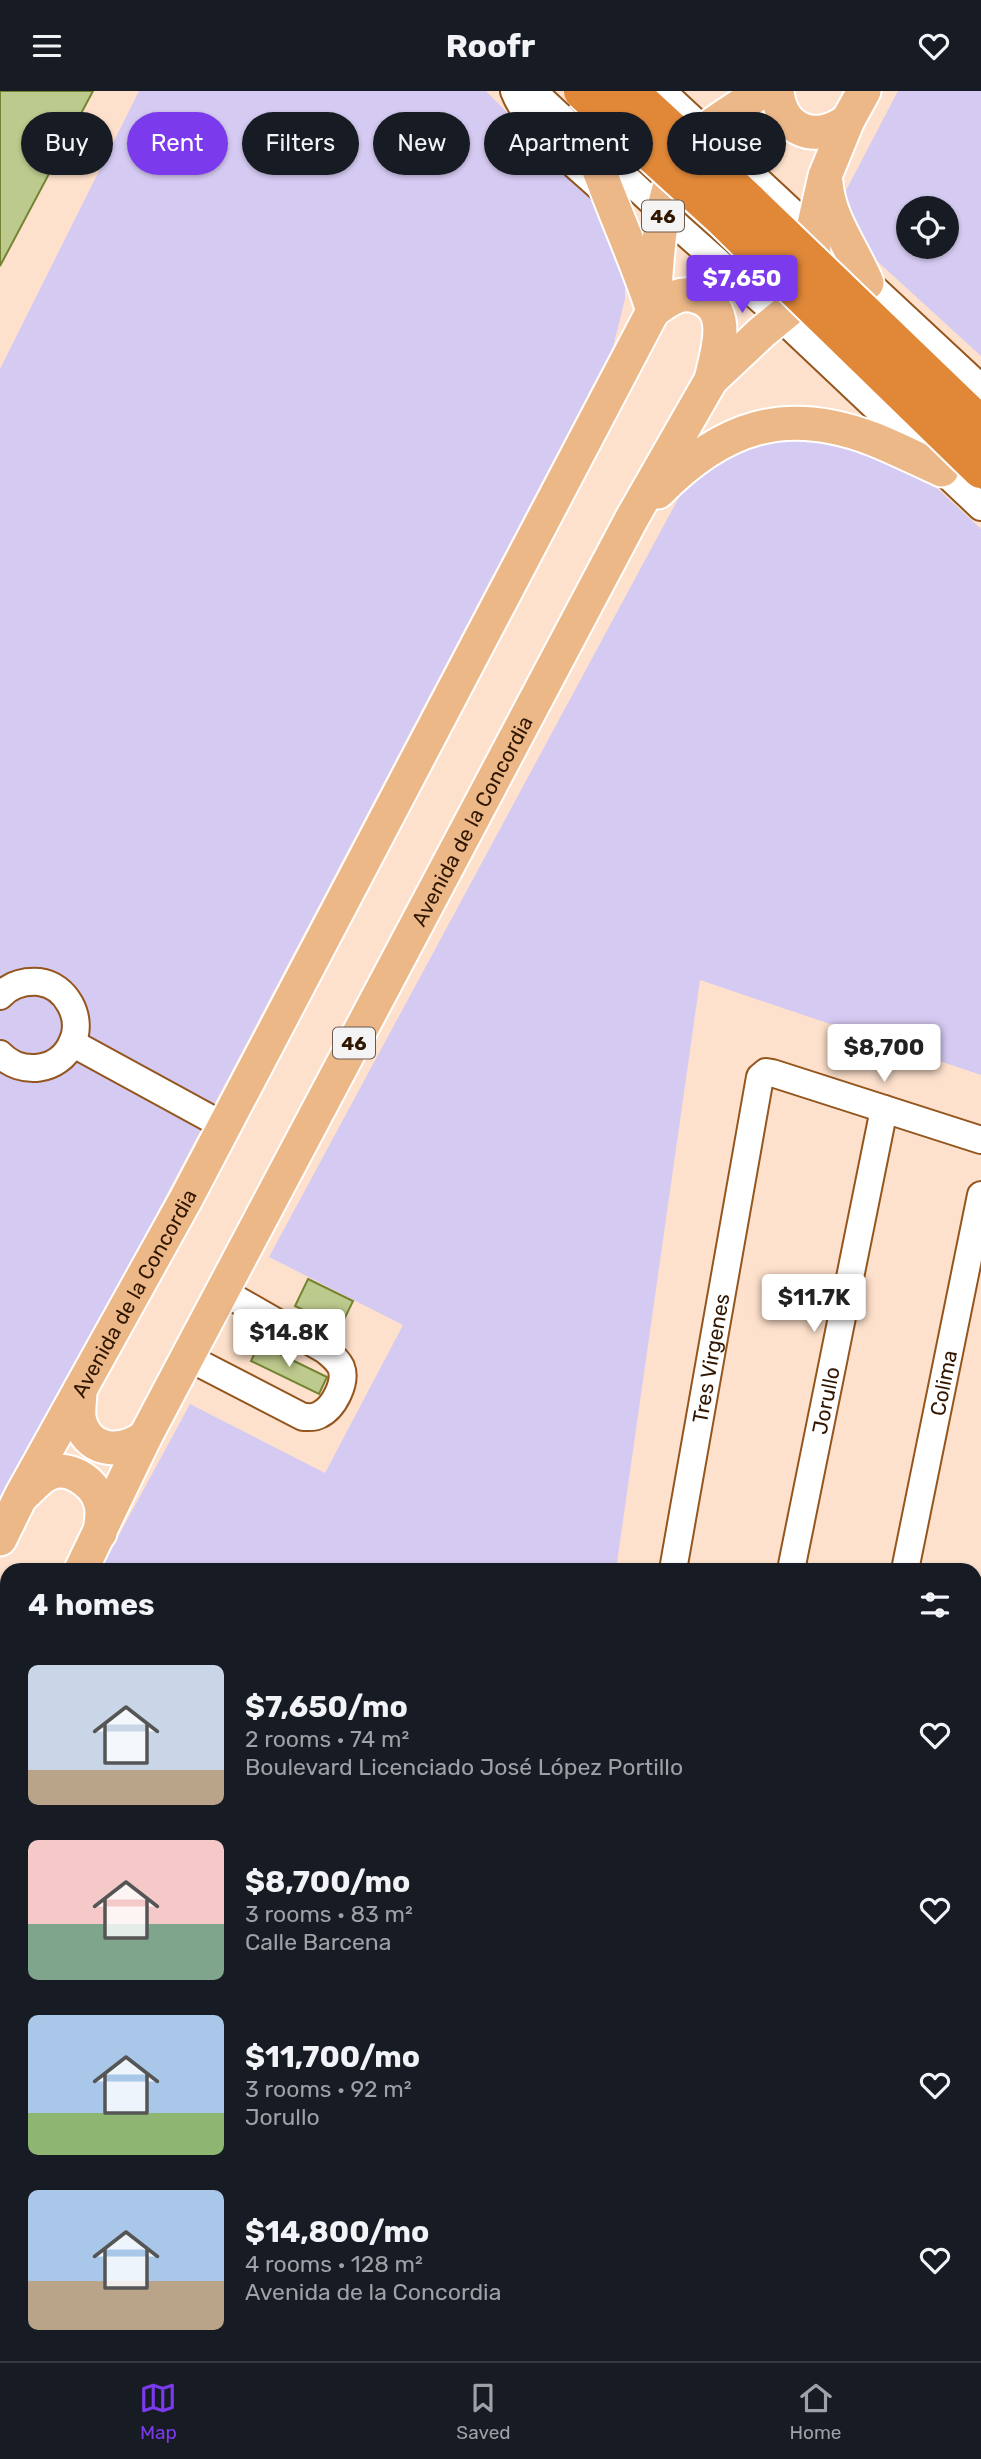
<!DOCTYPE html>
<meta charset="utf-8">
<style>
:root{--surface:#171b24;--page:#242831;--text:#f1f3f6;--muted:#9ea1a6;--line:#363941;--accent:#7c3aed}
body{margin:0;font-family:Rubik,sans-serif;background:var(--page);color:var(--text);height:100vh;display:flex;flex-direction:column;font-size:26px;white-space:nowrap}
*{box-sizing:border-box;margin:0}
p{font-size:23px;color:var(--muted)}
.icon{flex:none;width:38px;height:38px;fill:none;stroke:currentColor;stroke-width:2;stroke-linecap:round;stroke-linejoin:round}
.map{position:relative;flex:1;overflow:hidden}
.drawer{position:absolute;left:0px;top:1472px;width:982px;height:800px;display:flex;flex-direction:column;background:var(--surface);border-radius:21px 21px 0 0;box-shadow:0 2px 5px #0004}
.drawer>*{flex:none}
.hud{position:absolute;left:21px;top:21px;width:940px;height:63px;display:flex;gap:14px}
.tools{position:absolute;left:896px;top:105px;display:grid;gap:14px}
.tools a{display:grid;place-items:center;width:63px;height:63px;border-radius:50%;background:var(--surface);box-shadow:0 2px 5px #0004;font-size:35px}
.price{position:absolute;translate:-50% -60px;padding:0 16px;border-radius:7px;background:#fff;color:#222;font-size:23px;line-height:46px;filter:drop-shadow(0 2px 4px #0008)}
.price::after{content:'';position:absolute;left:50%;top:42px;width:21px;height:16px;margin-left:-10px;background:inherit;clip-path:polygon(0 0,100% 0,50% 100%)}
.price.current{background:var(--accent);color:#fff}
ul{padding:0;list-style:none}
li{display:flex;align-items:center;gap:21px;height:175px;padding:0 28px}
li span{display:grid;place-items:center;flex:none;width:196px;height:140px;border-radius:10px;color:#555}
li>.icon{margin-inline-start:auto}
span .icon{width:84px;height:84px;fill:#fffc;stroke-width:1}
li b{font-size:30px}
h2{display:flex;justify-content:space-between;align-items:center;height:84px;padding:0 28px;font-size:30px}
.tag{padding:0 24px;border-radius:32px;background:var(--surface);box-shadow:0 2px 5px #0004;font-size:24px;line-height:63px}
.tag.current{background:var(--accent);color:#fff}
header{display:flex;justify-content:space-between;align-items:center;height:91px;padding:0 28px;background:var(--surface);font-size:32px;font-weight:700}
.tab-bar{display:flex;justify-content:space-around;align-items:center;height:98px;border-top:2px solid var(--line);background:var(--surface);font-size:19px;color:var(--muted)}
.tab-bar a{display:grid;justify-items:center;gap:4px}
.tab-bar .current{color:var(--accent)}
.map>svg:first-child{display:block}
</style>
<header><svg class="icon" aria-label="menu" viewBox="0 0 24 24"><path d="M4 6h16M4 12h16M4 18h16"/></svg>Roofr<svg class="icon" aria-label="heart" viewBox="0 0 24 24"><path d="M12 20l-8-8c-3-5 5-10 8-4 3-6 11-1 8 4z"/></svg></header>
<div class="map">
<svg width="981" height="2270" viewBox="0 0 981 2270">
<rect width="100%" height="100%" fill="#fee1cc"/>
<!-- green -->
<path fill="#d5caf1" fill-rule="evenodd" d="M139 0H486L607 124 625 171V208L613 256 0 1420V278Z
M898 0H981V265L831 128ZM908 117H947V156H908Z
M790 346 840 352 893 375 938 398 981 438V984L700 889 616 1479H100L190 1313 325 1382 403 1234 269 1166 684 397 719 368 751 351Z
M7 1727V2062L0 2076V1729Z
M622 2264 775 2265 773 2270H621Z
M21 2265H188L187 2270H35Z"/>
<!-- building -->
<path fill="#bdca8d" stroke="#758433" stroke-width="2" d="M0 0H93L0 175Z
M308 1188 353 1210 340 1237 295 1215Z
M259 1253 327 1286 319 1303 251 1270Z"/>
<g fill="none" stroke-linecap="round" stroke-linejoin="round">
<defs>
<g id="minor">
<path d="M514 0C529 39 576 74 606 102"/>
<path d="M533 0 681 138 780 226 981 416"/>
<path d="M662 0 981 297"/>
<path d="M0 905C10 894 24 890 39 891 66 894 84 927 72 952 59 981 21 985 0 963"/>
<path d="M72 952 224 1035"/>
<path d="M187 1266 303 1326C309 1326 314 1327 319 1324 334 1317 347 1291 341 1276 337 1268 331 1264 325 1259L222 1200"/>
<path id="s1" d="M673 1479 760 986 766 981 772 982 981 1049"/>
<path id="s2" d="M791 1479 884 1018"/>
<path id="s3" d="M905 1479 981 1104"/>
<path d="M7 1631 1 1669 7 1685"/>
<path d="M975 1714 981 1682"/>
<path d="M0 1718H7"/>
<path d="M975 2024 981 2026"/>
<path d="M975 2146 981 2149"/>
<path d="M0 2212 7 2198"/>
<path d="M936 2264 950 2270"/>
<path d="M0 2269 4 2270"/>
<path d="M200 2270V2264"/>
<path d="M333 2270 334 2264"/>
<path d="M462 2270 463 2264"/>
<path d="M594 2270 595 2264"/>
<path d="M782 2270 785 2264"/>
</g>
<g id="major">
<path d="M777 0C781 41 817 53 848 29"/>
<path d="M589 51C607 105 632 157 650 211"/>
<path d="M826 92C829 129 853 158 867 192"/>
<path d="M653 220C667 210 680 199 698 206 733 218 717 261 711 289"/>
<path d="M658 401C722 336 785 314 873 348 896 357 919 369 942 379"/>
<path d="M80 1299C80 1308 78 1318 79 1327 86 1361 120 1364 145 1346"/>
<path d="M23 1404C30 1398 39 1387 48 1383 68 1373 94 1391 100 1410 104 1420 101 1432 100 1442"/>
<path id="s4" d="M0 1448 21 1405 186 1108 653 220C659 163 656 80 704 40 722 25 743 14 762 0"/>
<path id="s5" d="M81 1479 145 1346 632 427 711 289 762 241 790 218 804 203 811 188 815 171 812 142 825 85 848 29 864 0"/>
<path d="M0 1637 7 1622"/>
</g>
</defs>
<!-- minor casing -->
<use href="#minor" stroke="#94561e" stroke-width="30"/>
<!-- major casing -->
<use href="#major" stroke="#fff" stroke-width="37"/>
<!-- minor -->
<use href="#minor" stroke="#fff" stroke-width="26"/>
<!-- major -->
<use href="#major" stroke="#edb888" stroke-width="33"/>
<defs>
<path id="highway-bridge" d="M583 0 722 126 981 378
M628 0 743 106 981 335"/>
</defs>
<!-- highway-bridge casing -->
<use href="#highway-bridge" stroke="#fff" stroke-width="42" stroke-linecap="butt"/>
<!-- highway-bridge -->
<use href="#highway-bridge" stroke="#e18838" stroke-width="38"/>
</g>
<g text-anchor="middle" dominant-baseline="central" stroke-width="5" stroke-linejoin="round" paint-order="stroke">
<!-- shield labels -->
<g fill="#f4f4f4" stroke="#6c594b" stroke-width="2">
<rect x="642" y="109.5" width="42" height="31" rx="5"/>
<rect x="333" y="936.5" width="42" height="31" rx="5"/>
</g>
<g font-size="19" font-weight="bold" fill="#311702">
<text x="663" y="125">46</text>
<text x="354" y="952">46</text>
</g>
<!-- street labels -->
<g font-size="21" fill="#311702" stroke="#f4f4f4">
<text stroke="none"><textPath href="#s5" startOffset="845">Avenida de la Concordia</textPath></text>
<text stroke="none"><textPath href="#s4" startOffset="280">Avenida de la Concordia</textPath></text>
<text stroke="none"><textPath href="#s1" startOffset="215">Tres Virgenes</textPath></text>
<text stroke="none"><textPath href="#s3" startOffset="191">Colima</textPath></text>
<text stroke="none"><textPath href="#s2" startOffset="173">Jorullo</textPath></text>
</g>
</g>
</svg>
<div class="tools">
<a><svg class="icon" aria-label="locate" viewBox="0 0 24 24"><circle cx="12" cy="12" r="6"/><path d="M12 2v4M12 18v4M2 12h4M18 12h4"/></svg></a>
</div>
<b class="price current" style="left:742px;top:224px">$7,650</b>
<b class="price" style="left:884px;top:993px">$8,700</b>
<b class="price" style="left:814px;top:1243px">$11.7K</b>
<b class="price" style="left:289px;top:1278px">$14.8K</b>
<div class="hud">
<a class="tag">Buy</a>
<a class="tag current">Rent</a>
<a class="tag">Filters</a>
<a class="tag">New</a>
<a class="tag">Apartment</a>
<a class="tag">House</a>
</div>
<section class="drawer">
<h2>4 homes<svg class="icon" aria-label="filters" viewBox="0 0 24 24"><path d="M4 7h16M4 17h16"/><circle cx="9" cy="7" r="2"/><circle cx="15" cy="17" r="2"/></svg></h2>
<ul>
<li><span style="background:linear-gradient(#c9d6e8 75%,#b9a48a 0)"><svg class="icon" aria-label="home" viewBox="0 0 24 24"><path d="M3 11l9-7 9 7M6 9v11h12V9"/></svg></span><div><b>$7,650/mo</b><p>2 rooms · 74 m²</p><p>Boulevard Licenciado José López Portillo</p></div><svg class="icon" aria-label="heart" viewBox="0 0 24 24"><path d="M12 20l-8-8c-3-5 5-10 8-4 3-6 11-1 8 4z"/></svg></li>
<li><span style="background:linear-gradient(#f6c9c9 60%,#7fa58c 0)"><svg class="icon" aria-label="home" viewBox="0 0 24 24"><path d="M3 11l9-7 9 7M6 9v11h12V9"/></svg></span><div><b>$8,700/mo</b><p>3 rooms · 83 m²</p><p>Calle Barcena</p></div><svg class="icon" aria-label="heart" viewBox="0 0 24 24"><path d="M12 20l-8-8c-3-5 5-10 8-4 3-6 11-1 8 4z"/></svg></li>
<li><span style="background:linear-gradient(#a9c7e8 70%,#8fb573 0)"><svg class="icon" aria-label="home" viewBox="0 0 24 24"><path d="M3 11l9-7 9 7M6 9v11h12V9"/></svg></span><div><b>$11,700/mo</b><p>3 rooms · 92 m²</p><p>Jorullo</p></div><svg class="icon" aria-label="heart" viewBox="0 0 24 24"><path d="M12 20l-8-8c-3-5 5-10 8-4 3-6 11-1 8 4z"/></svg></li>
<li><span style="background:linear-gradient(#a9c7e8 65%,#b9a48a 0)"><svg class="icon" aria-label="home" viewBox="0 0 24 24"><path d="M3 11l9-7 9 7M6 9v11h12V9"/></svg></span><div><b>$14,800/mo</b><p>4 rooms · 128 m²</p><p>Avenida de la Concordia</p></div><svg class="icon" aria-label="heart" viewBox="0 0 24 24"><path d="M12 20l-8-8c-3-5 5-10 8-4 3-6 11-1 8 4z"/></svg></li>
</ul>
</section>
</div>
<nav class="tab-bar">
<a class="current"><svg class="icon" aria-label="map" viewBox="0 0 24 24"><path d="M3 6l6-2 6 2 6-2v14l-6 2-6-2-6 2zM9 4v14M15 6v14"/></svg>Map</a>
<a><svg class="icon" aria-label="saved" viewBox="0 0 24 24"><path d="M7 4h10v16l-5-4-5 4z"/></svg>Saved</a>
<a><svg class="icon" aria-label="home" viewBox="0 0 24 24"><path d="M3 11l9-7 9 7M6 9v11h12V9"/></svg>Home</a>
</nav>
